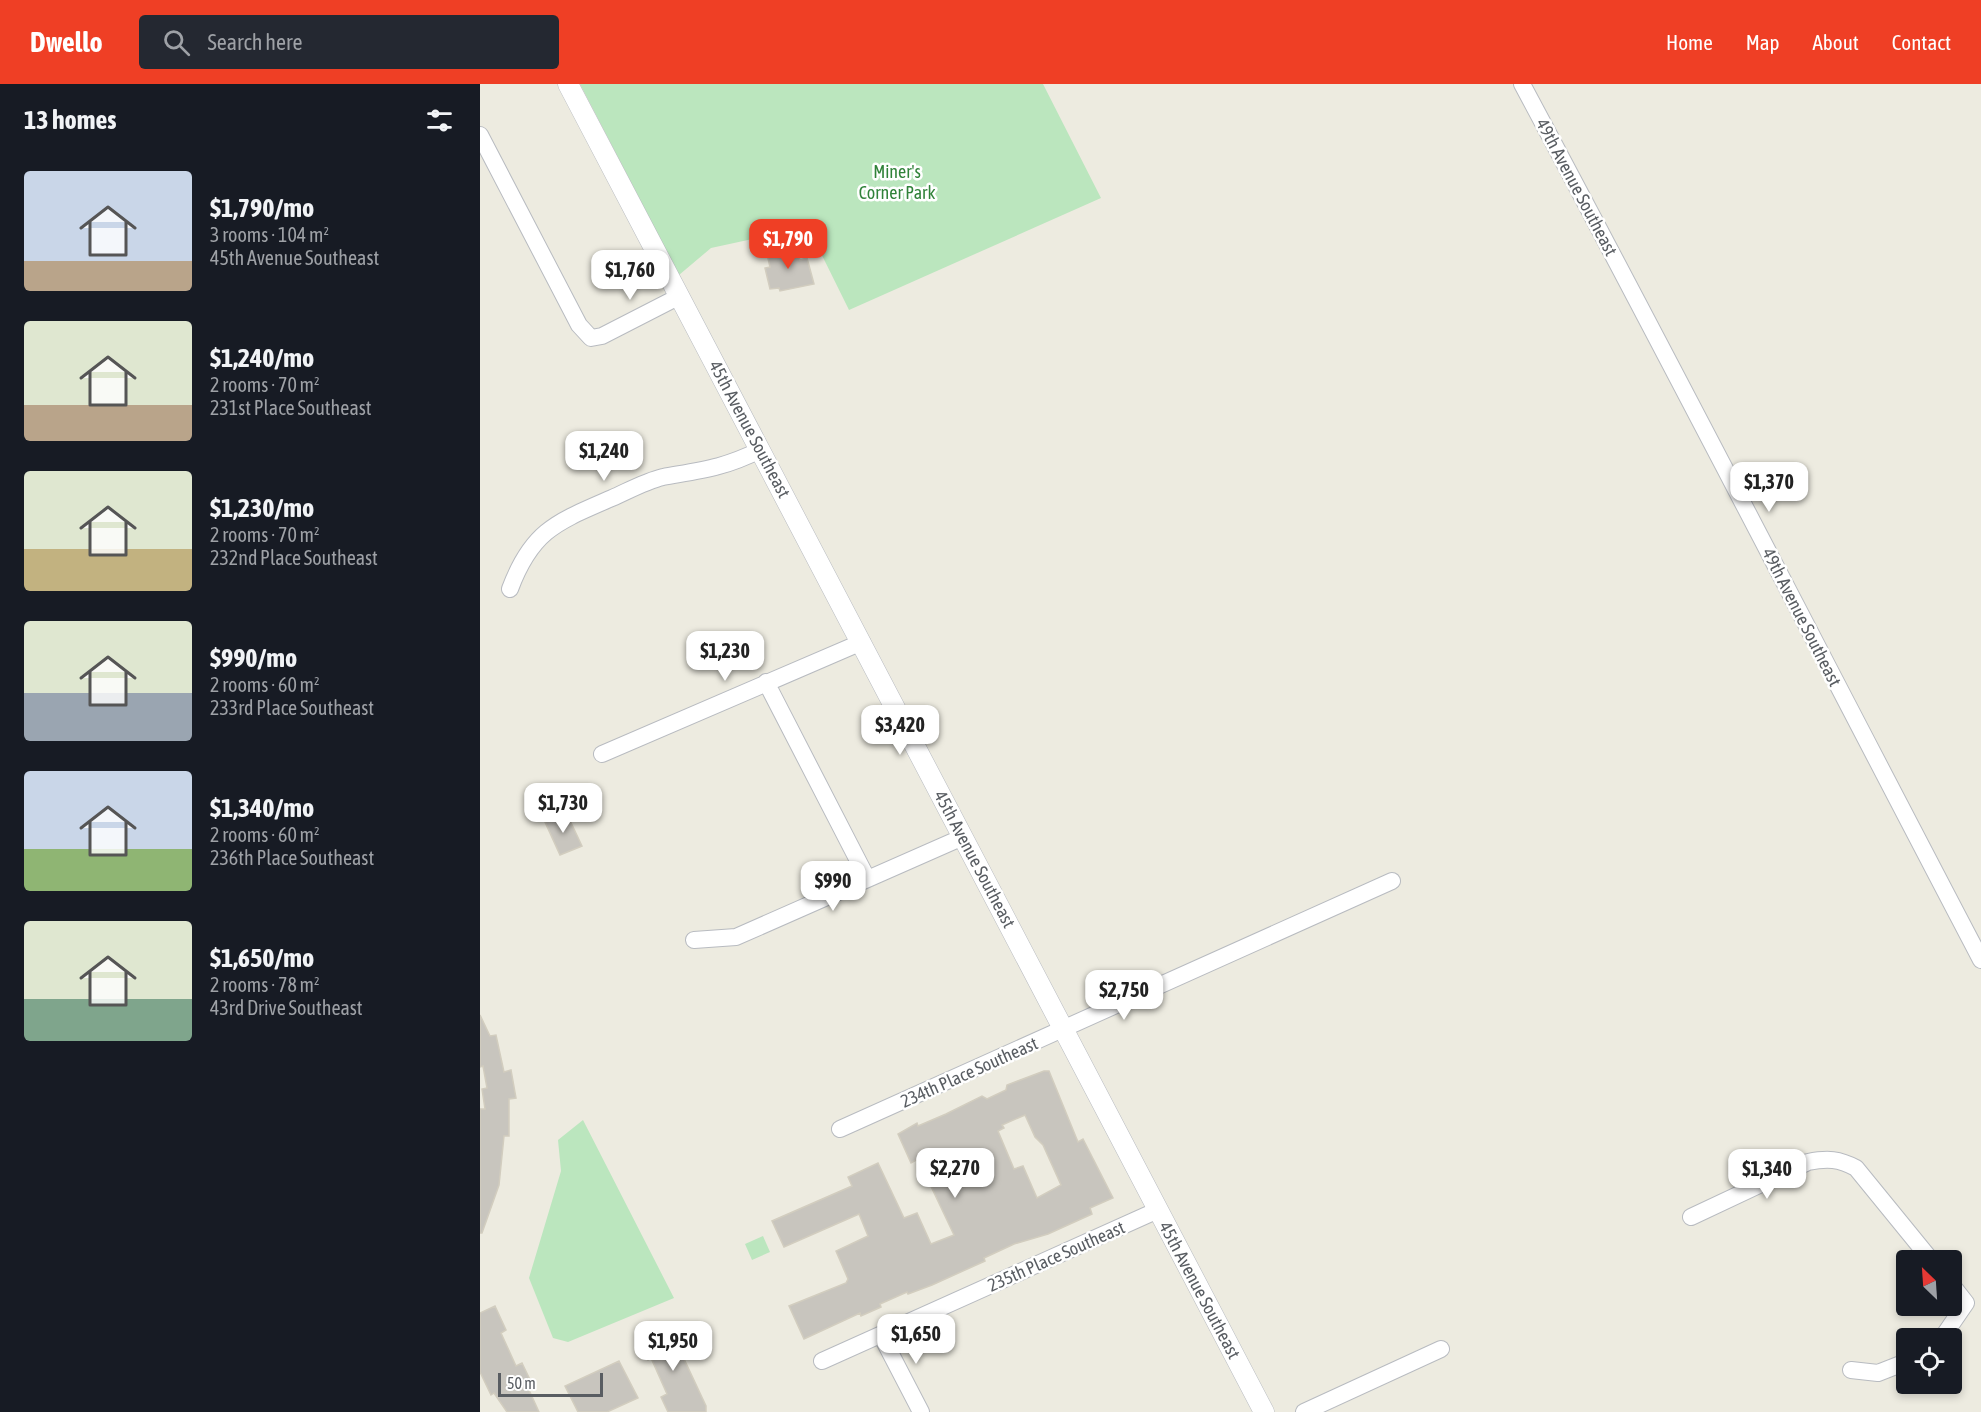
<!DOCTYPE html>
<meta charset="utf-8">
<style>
:root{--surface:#171b24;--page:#242831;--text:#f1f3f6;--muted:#9ea1a6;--accent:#ef3f25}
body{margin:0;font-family:"Asap Condensed",sans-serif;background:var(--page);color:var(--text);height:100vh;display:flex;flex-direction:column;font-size:22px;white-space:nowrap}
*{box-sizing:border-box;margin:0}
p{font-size:20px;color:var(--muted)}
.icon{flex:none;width:33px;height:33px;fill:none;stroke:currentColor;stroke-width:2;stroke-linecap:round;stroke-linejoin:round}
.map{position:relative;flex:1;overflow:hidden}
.sheet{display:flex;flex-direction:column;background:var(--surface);width:480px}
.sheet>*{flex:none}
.needle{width:39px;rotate:335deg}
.tools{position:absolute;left:1416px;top:1166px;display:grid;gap:12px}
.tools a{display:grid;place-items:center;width:66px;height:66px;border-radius:6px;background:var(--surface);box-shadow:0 3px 9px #0003;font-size:30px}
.scale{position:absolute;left:18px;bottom:15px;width:105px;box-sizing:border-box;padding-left:6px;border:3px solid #595d62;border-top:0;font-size:16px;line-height:21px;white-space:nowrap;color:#595d62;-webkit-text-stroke:4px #fff;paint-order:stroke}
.price{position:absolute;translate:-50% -51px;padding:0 14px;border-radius:12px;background:#fff;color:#222;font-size:20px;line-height:39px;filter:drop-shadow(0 2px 3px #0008)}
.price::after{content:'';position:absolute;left:50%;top:36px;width:18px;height:14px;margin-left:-9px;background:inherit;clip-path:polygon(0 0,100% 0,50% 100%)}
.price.on{background:var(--accent);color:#fff}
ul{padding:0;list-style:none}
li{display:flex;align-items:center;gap:18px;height:150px;padding:0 24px}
li span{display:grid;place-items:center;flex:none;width:168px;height:120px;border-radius:6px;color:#555}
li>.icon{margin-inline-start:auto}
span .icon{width:72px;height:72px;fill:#fffc;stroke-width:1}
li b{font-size:26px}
h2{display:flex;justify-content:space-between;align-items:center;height:72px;padding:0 24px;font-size:26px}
header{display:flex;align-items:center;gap:36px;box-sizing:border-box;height:84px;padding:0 30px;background:var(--accent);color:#fff}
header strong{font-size:28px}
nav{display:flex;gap:33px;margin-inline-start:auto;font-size:21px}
.search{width:420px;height:54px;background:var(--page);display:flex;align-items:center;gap:15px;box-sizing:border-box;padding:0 21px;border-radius:6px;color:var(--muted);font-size:22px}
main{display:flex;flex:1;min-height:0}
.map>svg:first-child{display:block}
</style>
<header>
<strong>Dwello</strong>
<div class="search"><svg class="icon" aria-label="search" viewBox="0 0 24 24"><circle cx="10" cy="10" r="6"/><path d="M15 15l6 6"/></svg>Search here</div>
<nav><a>Home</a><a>Map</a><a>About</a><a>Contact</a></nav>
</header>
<main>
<section class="sheet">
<h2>13 homes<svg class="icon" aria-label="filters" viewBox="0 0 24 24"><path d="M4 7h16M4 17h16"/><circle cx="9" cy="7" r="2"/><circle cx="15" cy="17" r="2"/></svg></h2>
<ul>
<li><span style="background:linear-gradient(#c9d6e8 75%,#b9a48a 0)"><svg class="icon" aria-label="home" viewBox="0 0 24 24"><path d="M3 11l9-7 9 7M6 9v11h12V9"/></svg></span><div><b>$1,790/mo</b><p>3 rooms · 104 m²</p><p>45th Avenue Southeast</p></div></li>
<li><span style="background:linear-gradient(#dfe7d0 70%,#b9a48a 0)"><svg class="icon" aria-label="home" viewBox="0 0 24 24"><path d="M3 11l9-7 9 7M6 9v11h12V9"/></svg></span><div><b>$1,240/mo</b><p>2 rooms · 70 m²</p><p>231st Place Southeast</p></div></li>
<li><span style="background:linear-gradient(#dfe7d0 65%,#c2b280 0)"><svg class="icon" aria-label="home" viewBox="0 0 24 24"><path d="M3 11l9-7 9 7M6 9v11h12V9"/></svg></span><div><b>$1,230/mo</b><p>2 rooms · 70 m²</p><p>232nd Place Southeast</p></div></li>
<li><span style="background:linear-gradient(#dfe7d0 60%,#9aa5b1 0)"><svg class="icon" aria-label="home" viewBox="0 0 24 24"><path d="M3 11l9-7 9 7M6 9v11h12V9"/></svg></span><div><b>$990/mo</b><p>2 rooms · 60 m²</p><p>233rd Place Southeast</p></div></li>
<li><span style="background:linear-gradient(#c9d6e8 65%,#8fb573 0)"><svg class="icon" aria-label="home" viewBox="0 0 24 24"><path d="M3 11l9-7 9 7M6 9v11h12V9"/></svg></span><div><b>$1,340/mo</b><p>2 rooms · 60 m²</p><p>236th Place Southeast</p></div></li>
<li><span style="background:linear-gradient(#dfe7d0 65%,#7fa58c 0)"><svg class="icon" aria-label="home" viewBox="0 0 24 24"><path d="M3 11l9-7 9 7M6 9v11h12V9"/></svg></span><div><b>$1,650/mo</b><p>2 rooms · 78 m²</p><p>43rd Drive Southeast</p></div></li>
</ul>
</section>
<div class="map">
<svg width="1501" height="1328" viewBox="0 0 1501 1328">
<rect width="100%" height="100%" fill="#edebe0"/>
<!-- green -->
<path fill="#bbe6be" d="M100 0H563L621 114 369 226 328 143 231 164 199 191Z
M103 1036 194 1214 88 1258 73 1254 49 1194 81 1087 78 1056Z
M283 1152 290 1168 272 1176 265 1160Z"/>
<!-- building -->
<path fill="#c8c5be" stroke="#d2cdbf" stroke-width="1.5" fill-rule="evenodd" d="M316 163 320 176 327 174 334 200 300 207 299 204 290 205 285 184 290 183 287 170Z
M86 728 102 762 80 771 65 738Z
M0 931 10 952 16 951 24 988 31 986 36 1014 29 1015V1052H24L19 1101 2 1149H0V1025H5L2 1005 7 1004 3 982 0 983Z
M564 987H569L598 1058 603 1055 633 1114 610 1124 612 1130 568 1150 534 1160 504 1174 505 1177 452 1201 428 1210 427 1208 400 1220 401 1223 381 1232 380 1229 324 1255 309 1222 366 1199 368 1195 356 1167 388 1152 379 1130 304 1163 292 1137 372 1102 368 1093 398 1079 424 1134 437 1129 451 1160 474 1151 438 1075 431 1079 418 1050 437 1039 438 1042 466 1030 502 1012 507 1015 526 1006 527 1001ZM545 1031 555 1053 563 1061 581 1101 557 1114 543 1082 534 1085 518 1047 524 1044 522 1041Z
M15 1222 26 1246 21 1249 36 1282 42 1279 54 1304 49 1306 59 1328H27L14 1309 11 1311 0 1288V1229Z
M193 1241 202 1260 198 1262 226 1322V1328H188L181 1313 187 1310 171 1274 168 1276 159 1257Z
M139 1277 158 1314 127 1328H98L85 1302Z"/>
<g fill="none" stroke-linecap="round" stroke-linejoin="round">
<defs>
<path id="minor" d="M1042 0C1198 291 1348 584 1501 876
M0 51 99 241 111 254 122 252 200 212
M30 505C52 446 77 438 132 414 148 407 166 397 183 393 222 386 244 384 280 366
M286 598 387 794
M122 670 382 558
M214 856 256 853 483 753
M360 1045 912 797
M1211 1133 1328 1078C1348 1074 1359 1075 1376 1084L1451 1176
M1472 1201 1486 1219
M401 1251 441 1328
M1462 1254 1486 1219
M342 1277 678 1126
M1371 1286 1398 1289 1426 1278
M824 1328 961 1265"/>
<path id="tertiary" d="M88 0 784 1328"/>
</defs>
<!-- minor casing -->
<use href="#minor" stroke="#b8bbc0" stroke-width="18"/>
<!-- tertiary casing -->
<use href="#tertiary" stroke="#b8bbc0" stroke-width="21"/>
<!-- minor -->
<use href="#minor" stroke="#fff" stroke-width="16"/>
<!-- tertiary -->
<use href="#tertiary" stroke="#fff" stroke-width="20"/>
</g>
<g text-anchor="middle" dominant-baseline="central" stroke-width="5" stroke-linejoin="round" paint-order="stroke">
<!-- park labels -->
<g font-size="18" fill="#308239" stroke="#fff">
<text x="417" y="87">Miner's<tspan x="417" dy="21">Corner Park</tspan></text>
</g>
<!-- street labels -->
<g font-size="18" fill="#595d62" stroke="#fff">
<text transform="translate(1097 103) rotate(62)">49th Avenue Southeast</text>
<text transform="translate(270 345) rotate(62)">45th Avenue Southeast</text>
<text transform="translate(1322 533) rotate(63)">49th Avenue Southeast</text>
<text transform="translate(495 775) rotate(62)">45th Avenue Southeast</text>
<text transform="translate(489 988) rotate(-24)">234th Place Southeast</text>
<text transform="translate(576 1172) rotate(-24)">235th Place Southeast</text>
<text transform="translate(720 1206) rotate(62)">45th Avenue Southeast</text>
</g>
</g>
</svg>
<div class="tools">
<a><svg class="needle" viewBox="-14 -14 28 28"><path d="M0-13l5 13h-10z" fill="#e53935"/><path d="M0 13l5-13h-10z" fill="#9ea1a6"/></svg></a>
<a><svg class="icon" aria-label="locate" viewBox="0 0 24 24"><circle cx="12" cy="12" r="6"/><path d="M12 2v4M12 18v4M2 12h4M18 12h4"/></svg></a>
</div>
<div class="scale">50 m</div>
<b class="price on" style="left:308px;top:186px">$1,790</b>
<b class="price" style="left:150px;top:217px">$1,760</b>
<b class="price" style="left:124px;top:398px">$1,240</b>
<b class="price" style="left:1289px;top:429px">$1,370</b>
<b class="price" style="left:245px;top:598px">$1,230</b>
<b class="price" style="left:420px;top:672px">$3,420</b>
<b class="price" style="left:83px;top:750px">$1,730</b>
<b class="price" style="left:353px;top:828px">$990</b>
<b class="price" style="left:644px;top:937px">$2,750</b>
<b class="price" style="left:475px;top:1115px">$2,270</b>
<b class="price" style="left:1287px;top:1116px">$1,340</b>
<b class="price" style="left:436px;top:1281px">$1,650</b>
<b class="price" style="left:193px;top:1288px">$1,950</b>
</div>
</main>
